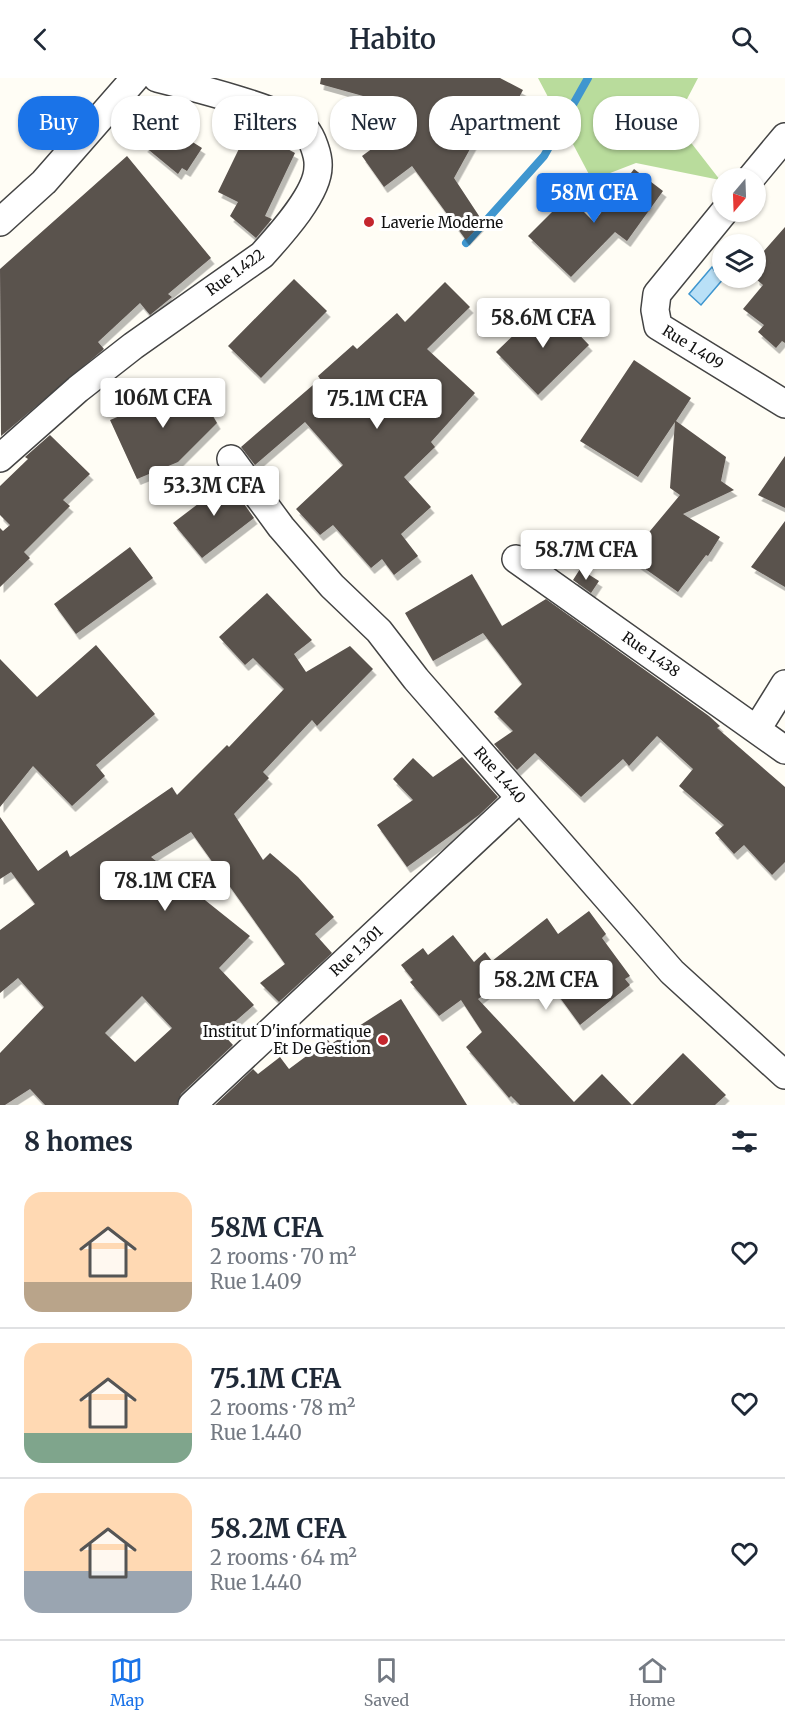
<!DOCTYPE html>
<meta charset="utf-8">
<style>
:root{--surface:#fff;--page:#f2f2f3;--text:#1f2937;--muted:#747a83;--line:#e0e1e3;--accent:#1a73e8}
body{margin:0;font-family:Merriweather,serif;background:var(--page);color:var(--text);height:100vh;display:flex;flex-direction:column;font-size:22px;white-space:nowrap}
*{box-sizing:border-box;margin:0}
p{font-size:20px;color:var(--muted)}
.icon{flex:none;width:33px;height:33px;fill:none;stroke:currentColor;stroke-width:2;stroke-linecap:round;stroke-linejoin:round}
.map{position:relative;height:1027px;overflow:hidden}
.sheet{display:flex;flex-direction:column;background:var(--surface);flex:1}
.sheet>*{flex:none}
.guide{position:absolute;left:18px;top:18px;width:750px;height:54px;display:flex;gap:12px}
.needle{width:39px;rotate:199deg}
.tools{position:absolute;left:712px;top:90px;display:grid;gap:12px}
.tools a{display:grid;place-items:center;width:54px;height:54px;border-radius:50%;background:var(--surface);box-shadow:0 2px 4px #0004;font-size:30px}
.price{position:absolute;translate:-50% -51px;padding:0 14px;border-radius:6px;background:#fff;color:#222;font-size:20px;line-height:39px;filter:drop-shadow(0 2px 3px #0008)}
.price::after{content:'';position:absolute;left:50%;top:36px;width:18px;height:14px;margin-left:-9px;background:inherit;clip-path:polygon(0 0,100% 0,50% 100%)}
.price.selected{background:var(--accent);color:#fff}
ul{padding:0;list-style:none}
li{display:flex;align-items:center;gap:18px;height:150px;padding:0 24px}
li+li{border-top:2px solid var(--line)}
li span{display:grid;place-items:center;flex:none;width:168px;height:120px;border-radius:18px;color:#555}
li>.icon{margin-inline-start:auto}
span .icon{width:72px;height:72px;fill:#fffc;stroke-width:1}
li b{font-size:26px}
h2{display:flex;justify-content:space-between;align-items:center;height:72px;padding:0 24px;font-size:26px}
.chip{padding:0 21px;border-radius:24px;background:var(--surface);box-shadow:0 2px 4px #0004;font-size:21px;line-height:54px}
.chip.selected{background:var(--accent);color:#fff}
header{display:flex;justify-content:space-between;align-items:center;height:78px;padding:0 24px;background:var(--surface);font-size:27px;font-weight:600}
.menu{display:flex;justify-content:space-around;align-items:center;height:84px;border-top:2px solid var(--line);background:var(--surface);font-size:16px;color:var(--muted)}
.menu a{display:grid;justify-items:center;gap:3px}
.menu .selected{color:var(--accent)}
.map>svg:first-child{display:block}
</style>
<header><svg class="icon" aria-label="back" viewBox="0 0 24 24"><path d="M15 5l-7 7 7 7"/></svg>Habito<svg class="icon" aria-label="search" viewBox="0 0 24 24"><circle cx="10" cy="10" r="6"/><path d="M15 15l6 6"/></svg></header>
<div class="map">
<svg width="785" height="1027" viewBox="0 0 785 1027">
<defs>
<filter id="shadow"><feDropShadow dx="3.5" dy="6" stdDeviation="0" flood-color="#0004"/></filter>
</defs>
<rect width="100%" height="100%" fill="#fffdf5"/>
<!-- forest -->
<path fill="#b9dc9c" d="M538 0H698L675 44 720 102 636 85 592 102Z"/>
<!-- water -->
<path fill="#b9e0f7" stroke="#3f96cf" stroke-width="1.5" d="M712 189 714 192 720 189 724 200 701 227 689 216Z"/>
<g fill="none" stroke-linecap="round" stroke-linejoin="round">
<!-- stream -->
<path stroke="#3f96cf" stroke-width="8" d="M466 165 544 78 588 0"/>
</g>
<!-- building -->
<path fill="#5a524d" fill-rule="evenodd" filter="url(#shadow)" d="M321 0H500L523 12 502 51 486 42 454 100 483 144 466 162 412 88 384 109 362 78 407 45 359 30 363 18 320 6Z
M157 49 177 62 180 56 202 70 187 93 182 90 178 96 144 68Z
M249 50 295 75 265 138 272 141 256 160 230 138 238 124 218 114Z
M127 78 211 180 168 216 172 219 150 237 140 225 98 264 104 271 1 358 0 191Z
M634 91 663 113 627 163 615 154 571 199 528 158 568 118 594 144Z
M785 149V265L782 263 776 270 758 254 764 247 743 231 763 207 756 201V182Z
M294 201 327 233 261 300 228 268Z
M445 204 470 229 427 271 475 315 431 364 435 369 404 399 431 429 401 456 418 478 394 497 382 481 371 490 333 447 320 457 296 431 343 387 305 344 255 387 241 369 320 301 318 298 353 267 357 271 397 235 405 244Z
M548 224 589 267 538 317 496 274Z
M634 282 691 320 676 343 726 379 721 403 734 412 683 436 720 459 708 478 706 477 678 514 634 483 640 472V465L680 417 670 410 675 344 638 399 580 363Z
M193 304 217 345 178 384 137 401 110 342 127 335 124 330 158 317 159 321Z
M50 357 90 396 63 422 70 428 24 474 30 480 0 509V450L3 453 10 447 0 437V408L28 381 25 379Z
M785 378V430L758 417Z
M218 389 254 440 202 480 173 445 215 413 206 399Z
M785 443V509L751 489Z
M130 469 153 500 76 556 54 526Z
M580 491 599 503 591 515 573 502Z
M472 496 502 548 546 521 709 638 720 648 717 650 785 709V784L772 797 744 767 734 776 715 755 724 747 679 708 693 691 657 658 629 688 623 681 581 719 535 675 517 692 494 666 513 653 494 634 522 606 483 555 433 583 405 535Z
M267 515 312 562 294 576 306 594 350 568 373 591 317 648 312 642 263 694 269 700 234 736 263 782 270 775 298 799 334 839 315 856 332 875 279 924 260 905 285 886 191 754 151 779 250 858 219 890 254 927 222 955 233 967 181 1016 177 1027H45L30 1011 5 1027H0V975L44 929 18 900 0 915V852L35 826 11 794 0 801V739L38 793 67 772 70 779 172 709 177 717 227 667 229 669 284 611 253 580 245 587 219 559ZM142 918 172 950 135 984 105 955Z
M96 567 155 636 96 687 105 698 72 728 33 688 0 729V581L37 619Z
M462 679 498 719 479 737 407 789 377 747 413 722 393 701 413 680 433 699Z
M589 833 606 856 602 860 630 898 625 901 630 907 580 947 547 902 542 906 526 886 478 921 574 1024 602 996 632 1027 683 975 726 1017 715 1027H520L511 1018 509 1020 466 969 482 954 461 922 439 938 410 904 413 902 401 887 423 870 428 877 453 857 474 884 485 874 492 883 547 840 558 856Z
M401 921 467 1027H215L253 991 258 996 280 979 289 991 328 962 331 966Z"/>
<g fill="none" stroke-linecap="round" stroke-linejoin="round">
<defs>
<path id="minor" d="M751 100 785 59
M724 134 657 216 655 232 658 248 785 326
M0 144 44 104 135 0
M0 380 78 311 133 268 262 177C279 158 318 116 318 89 319 78 312 59 305 51 290 33 185 7 157 0
M231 381 281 449 332 508 379 553 416 601 672 894 785 997
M516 481 785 672
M757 651 785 606
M192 1027 520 720"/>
</defs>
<!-- minor casing -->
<use href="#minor" stroke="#444" stroke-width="30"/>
<!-- minor -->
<use href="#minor" stroke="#fff" stroke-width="27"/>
</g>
<!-- markers -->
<g fill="#c4262e" stroke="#fff" stroke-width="2">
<circle cx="369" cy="144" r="6"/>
<circle cx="383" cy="962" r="6"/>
</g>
<g text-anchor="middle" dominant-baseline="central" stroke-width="6" stroke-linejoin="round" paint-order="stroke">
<!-- poi labels -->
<g font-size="15" fill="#111" stroke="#fff" text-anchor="start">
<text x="381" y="144">Laverie Moderne</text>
<text x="371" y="953" text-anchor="end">Institut D'informatique<tspan x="371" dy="17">Et De Gestion</tspan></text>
</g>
<!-- street labels -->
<g font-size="15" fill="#111" stroke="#fff">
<text transform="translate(235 194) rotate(-36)">Rue 1.422</text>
<text transform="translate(693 269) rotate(32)">Rue 1.409</text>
<text transform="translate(651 576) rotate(35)">Rue 1.438</text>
<text transform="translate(500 697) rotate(49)">Rue 1.440</text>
<text transform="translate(356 873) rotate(-43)">Rue 1.301</text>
</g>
</g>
</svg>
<div class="tools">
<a><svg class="needle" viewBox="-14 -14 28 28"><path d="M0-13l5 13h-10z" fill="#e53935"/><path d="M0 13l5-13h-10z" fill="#747a83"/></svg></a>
<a><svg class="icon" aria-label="layers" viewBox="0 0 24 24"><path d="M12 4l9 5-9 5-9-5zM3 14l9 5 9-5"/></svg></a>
</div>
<b class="price selected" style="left:594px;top:146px">58M CFA</b>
<b class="price" style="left:543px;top:271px">58.6M CFA</b>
<b class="price" style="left:163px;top:351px">106M CFA</b>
<b class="price" style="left:377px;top:352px">75.1M CFA</b>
<b class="price" style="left:214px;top:439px">53.3M CFA</b>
<b class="price" style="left:586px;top:503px">58.7M CFA</b>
<b class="price" style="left:165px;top:834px">78.1M CFA</b>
<b class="price" style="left:546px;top:933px">58.2M CFA</b>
<div class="guide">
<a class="chip selected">Buy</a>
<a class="chip">Rent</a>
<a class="chip">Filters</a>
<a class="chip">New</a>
<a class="chip">Apartment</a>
<a class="chip">House</a>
</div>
</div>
<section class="sheet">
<h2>8 homes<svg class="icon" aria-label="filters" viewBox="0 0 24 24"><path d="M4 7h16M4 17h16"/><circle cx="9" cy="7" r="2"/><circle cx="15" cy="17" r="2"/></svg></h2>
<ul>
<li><span style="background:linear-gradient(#ffd9b3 75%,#b9a48a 0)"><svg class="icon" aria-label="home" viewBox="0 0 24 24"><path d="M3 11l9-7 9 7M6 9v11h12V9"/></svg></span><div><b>58M CFA</b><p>2 rooms · 70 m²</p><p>Rue 1.409</p></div><svg class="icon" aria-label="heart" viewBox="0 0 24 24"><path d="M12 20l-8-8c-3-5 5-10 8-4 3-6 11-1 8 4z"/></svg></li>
<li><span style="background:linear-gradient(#ffd9b3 75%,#7fa58c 0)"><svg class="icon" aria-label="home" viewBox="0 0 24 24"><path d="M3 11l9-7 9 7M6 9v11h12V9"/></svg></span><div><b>75.1M CFA</b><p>2 rooms · 78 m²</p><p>Rue 1.440</p></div><svg class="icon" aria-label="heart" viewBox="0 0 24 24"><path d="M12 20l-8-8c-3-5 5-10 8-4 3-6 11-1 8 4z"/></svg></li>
<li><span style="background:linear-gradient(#ffd9b3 65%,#9aa5b1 0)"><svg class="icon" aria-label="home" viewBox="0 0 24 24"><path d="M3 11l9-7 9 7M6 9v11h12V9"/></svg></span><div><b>58.2M CFA</b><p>2 rooms · 64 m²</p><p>Rue 1.440</p></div><svg class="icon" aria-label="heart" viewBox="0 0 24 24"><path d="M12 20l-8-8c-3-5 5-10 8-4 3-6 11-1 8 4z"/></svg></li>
</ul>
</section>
<nav class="menu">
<a class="selected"><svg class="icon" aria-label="map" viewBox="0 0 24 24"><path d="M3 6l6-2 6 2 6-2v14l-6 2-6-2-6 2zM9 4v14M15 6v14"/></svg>Map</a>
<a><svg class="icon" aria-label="saved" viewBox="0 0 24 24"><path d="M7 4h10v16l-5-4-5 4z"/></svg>Saved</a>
<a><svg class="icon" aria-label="home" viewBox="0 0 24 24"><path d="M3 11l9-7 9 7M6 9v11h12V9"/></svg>Home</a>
</nav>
